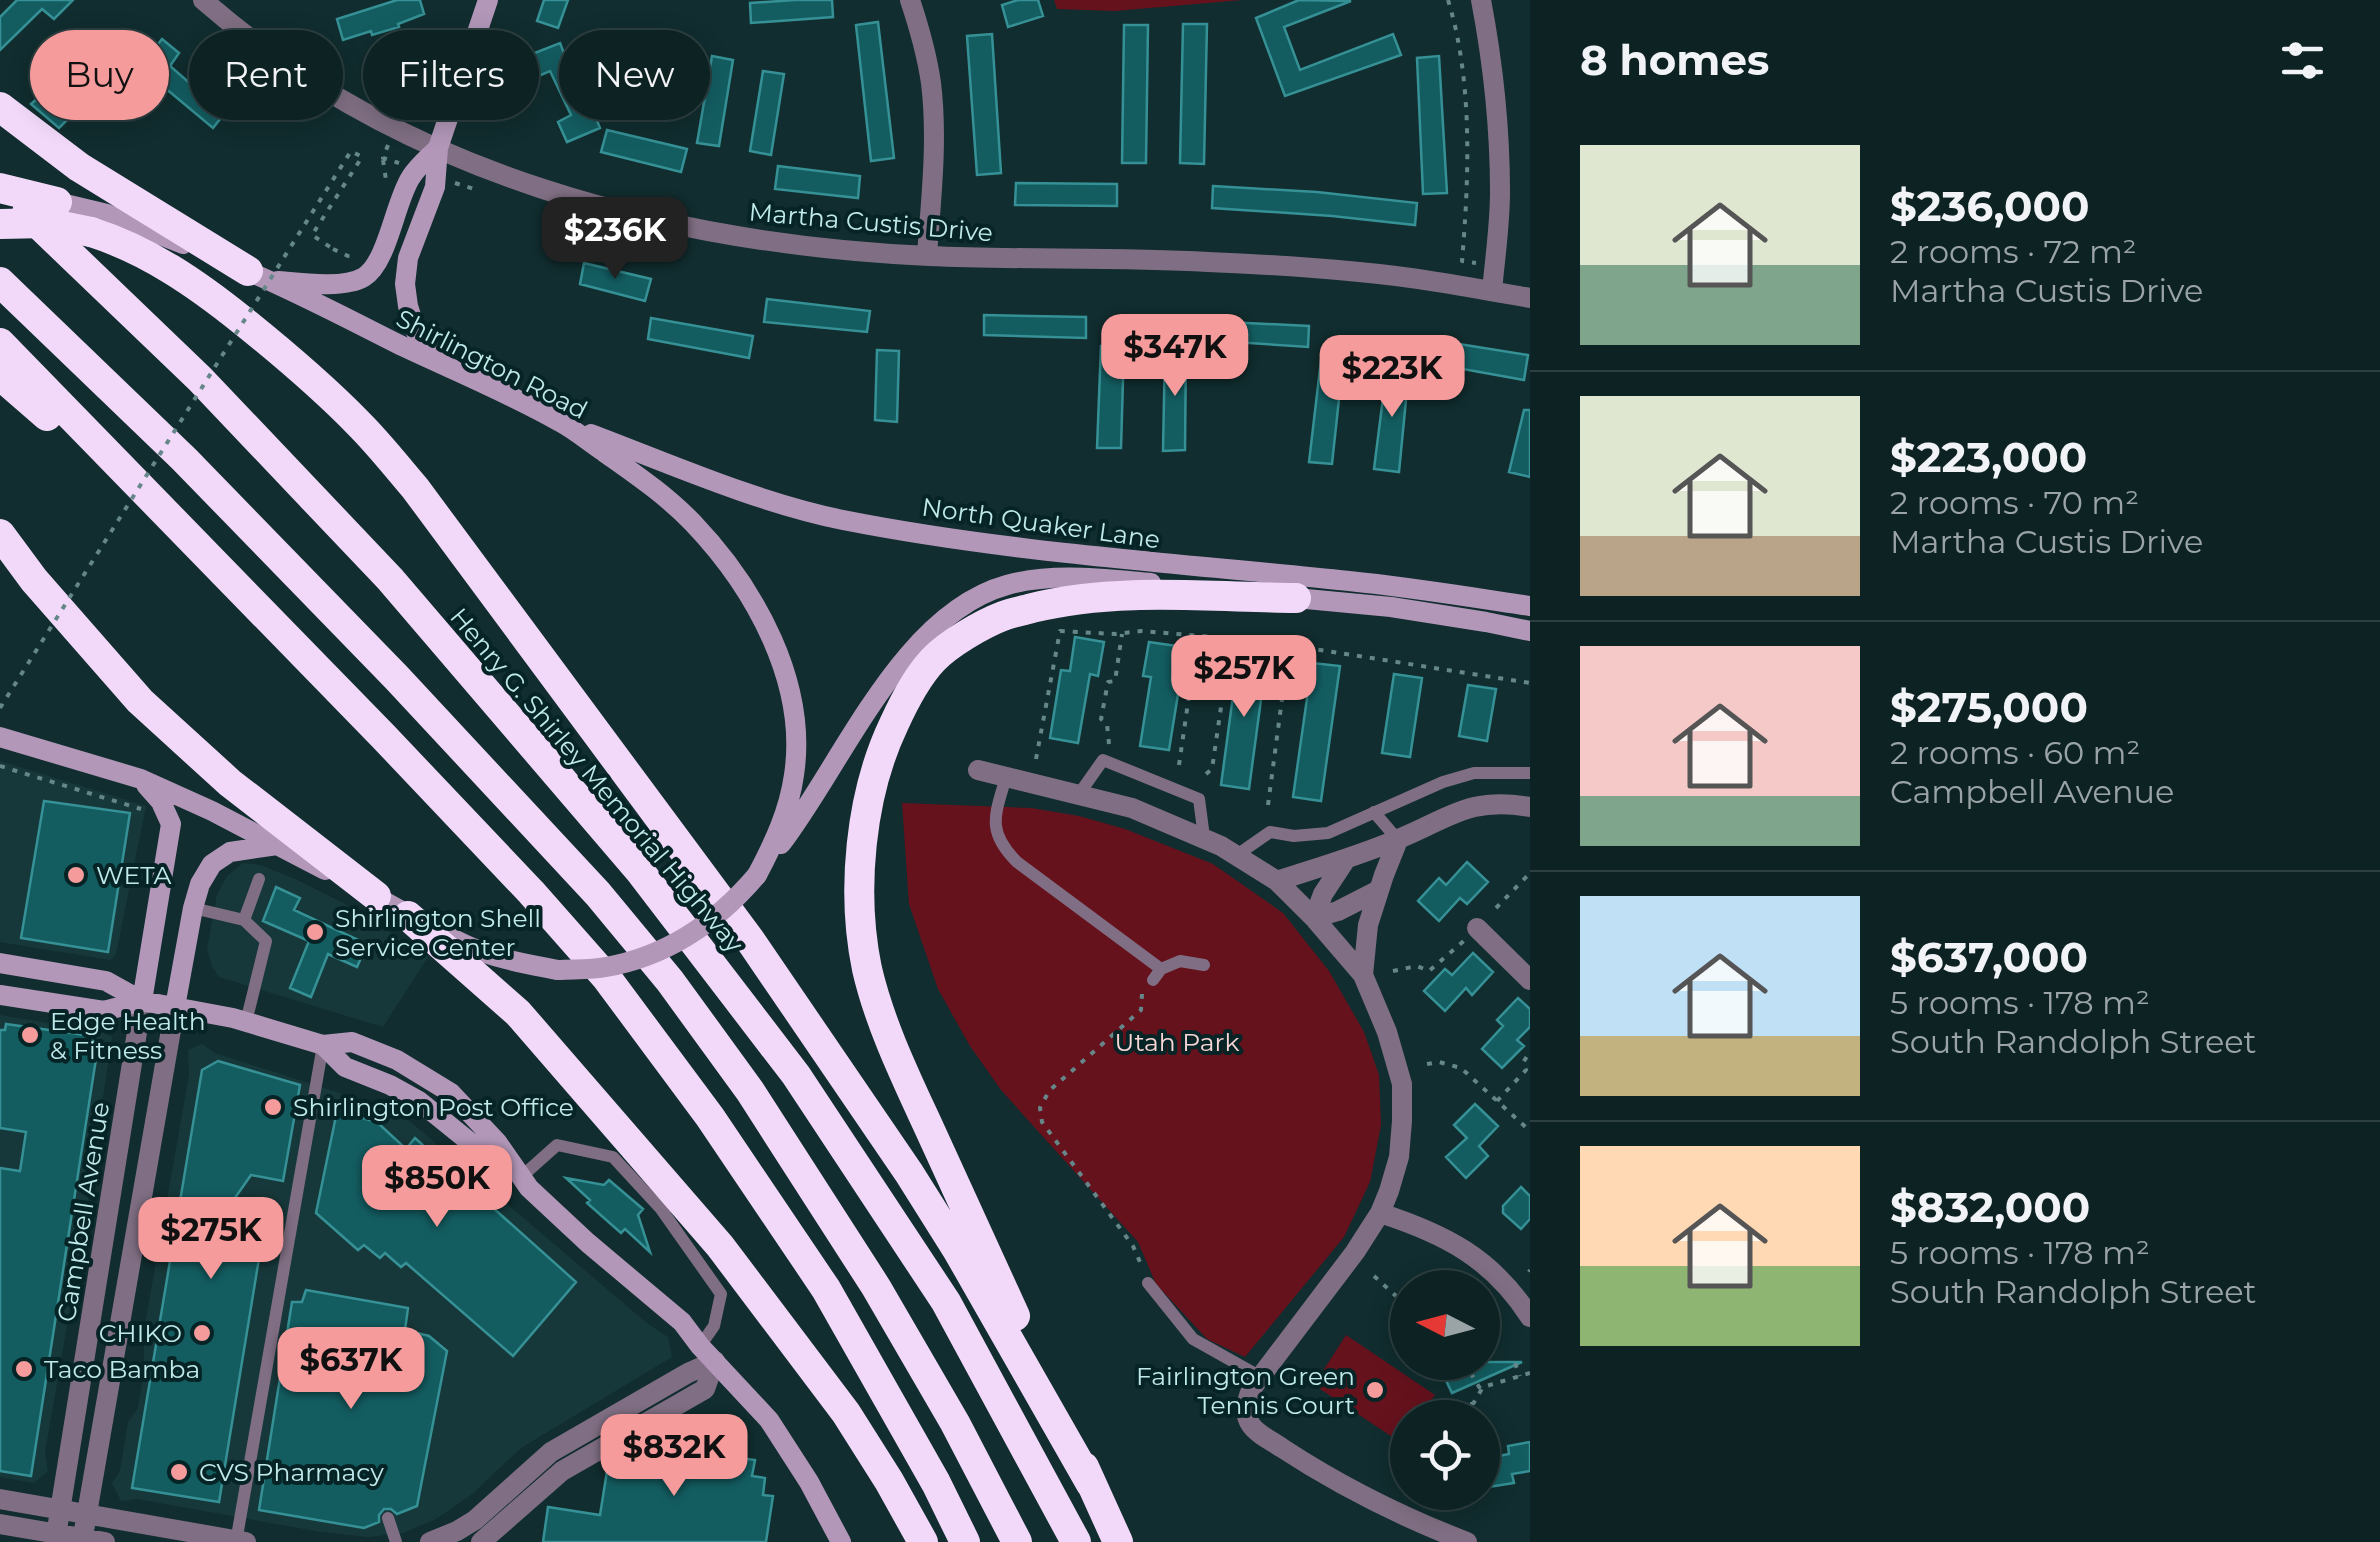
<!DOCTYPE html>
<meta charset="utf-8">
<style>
:root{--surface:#0d2223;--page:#1b2f30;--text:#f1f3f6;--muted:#9aa4a6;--line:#2d3f41;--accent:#f59b9b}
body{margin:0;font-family:Montserrat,sans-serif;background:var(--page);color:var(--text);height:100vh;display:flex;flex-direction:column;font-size:38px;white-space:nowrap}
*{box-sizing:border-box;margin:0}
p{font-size:32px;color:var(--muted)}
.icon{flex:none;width:55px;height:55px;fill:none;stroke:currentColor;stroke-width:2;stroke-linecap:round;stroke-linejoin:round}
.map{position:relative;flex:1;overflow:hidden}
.panel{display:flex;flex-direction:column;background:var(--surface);width:850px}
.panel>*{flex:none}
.banner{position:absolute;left:30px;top:30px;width:950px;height:90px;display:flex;gap:20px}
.needle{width:65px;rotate:276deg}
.fabs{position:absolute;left:1390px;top:1270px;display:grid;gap:20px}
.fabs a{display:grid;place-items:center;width:110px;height:110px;border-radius:50%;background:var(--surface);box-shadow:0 5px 25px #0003,0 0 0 2px var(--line);font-size:50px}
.price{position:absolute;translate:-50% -85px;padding:0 22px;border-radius:20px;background:var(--accent);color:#111;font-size:32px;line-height:65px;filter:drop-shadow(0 2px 5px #0008)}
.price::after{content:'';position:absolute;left:50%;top:60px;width:30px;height:22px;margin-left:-15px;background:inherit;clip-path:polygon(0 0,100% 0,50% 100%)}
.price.on{background:#222;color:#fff}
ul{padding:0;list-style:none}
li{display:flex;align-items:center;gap:30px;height:250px;padding:0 50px}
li+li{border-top:2px solid var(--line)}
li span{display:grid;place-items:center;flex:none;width:280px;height:200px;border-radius:0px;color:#555}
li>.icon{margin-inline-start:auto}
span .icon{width:120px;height:120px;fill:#fffc;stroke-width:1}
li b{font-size:42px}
h2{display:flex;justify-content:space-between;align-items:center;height:120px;padding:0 50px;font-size:42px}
.pill{padding:0 35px;border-radius:45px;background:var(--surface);box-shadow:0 5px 25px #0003,0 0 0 2px var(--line);font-size:35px;line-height:90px}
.pill.on{background:var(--accent);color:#111}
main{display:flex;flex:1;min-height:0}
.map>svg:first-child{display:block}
</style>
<main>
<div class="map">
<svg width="1530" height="1542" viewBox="0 0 1530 1542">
<rect width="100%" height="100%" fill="#112d2f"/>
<!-- built -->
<path fill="#17383a" d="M0 761 146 806 116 954 110 960 0 942Z
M243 863 260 865 295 879 351 907 428 957 383 1027 219 977 212 966 207 949 217 894 227 876Z
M0 1015 102 1032 112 1037 82 1238 45 1453 48 1471 34 1483 0 1477Z
M202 1044 215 1053 399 1112 648 1324 668 1337 672 1357 521 1448 471 1495 436 1519 403 1533 368 1537 321 1532 137 1499 121 1501 112 1483 120 1471 128 1422 138 1408 144 1371V1330L189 1075 188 1050Z"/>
<!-- green -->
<path fill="#66121d" d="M1054 0H1242L1115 11 1057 9Z
M902 803 1031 808 1079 816 1125 829 1213 864 1283 913 1329 971 1364 1032 1379 1075 1381 1125 1370 1182 1344 1237 1245 1357 1207 1339 1156 1284 1138 1242 1001 1090 970 1046 938 989 909 904Z
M1346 1335 1435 1395 1418 1417 1408 1418 1407 1432 1400 1442 1314 1385Z"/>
<!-- building -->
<path fill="#135d61" stroke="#359195" stroke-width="2.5" d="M17 0H73L54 19 42 9 0 50V17Z
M397 0H420L424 14 398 24 399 27 372 35 371 31 343 40 337 19Z
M544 0H568L558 28 537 21Z
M795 0H832L833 17 751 23 750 3Z
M1018 0H1038L1043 16 1008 27 1002 5Z
M1299 0 1351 1 1284 27 1300 70 1393 34 1401 55 1285 96 1256 18Z
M878 22 894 158 871 161 856 25Z
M1183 24H1207L1204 164 1180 163Z
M1124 25H1148L1146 163H1122Z
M992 34 1001 173 977 175 967 36Z
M99 38 128 67 75 119 72 115 59 128 31 104 48 89 58 100 95 65 84 55Z
M162 39 179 53 170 66 208 99 220 86 236 99 213 128 140 67Z
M560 43 567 61 572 58 600 128 567 142 558 122 571 115 550 71 536 77 527 56Z
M712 56 733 60 719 146 697 143Z
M1439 56 1447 193 1423 194 1417 58Z
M763 71 784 74 771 155 750 151Z
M607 130 687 149 681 172 601 152Z
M778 166 860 176 858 198 775 189Z
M1016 183 1117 184V206L1015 205Z
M1213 186 1317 192 1417 203 1415 225 1332 216 1212 208Z
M584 263 651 279 645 301 580 284Z
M767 299 870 311 867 332 764 322Z
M984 315 1086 317V338L984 335Z
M651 318 753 336 749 358 648 339Z
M1206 321 1309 326 1308 347 1205 340Z
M1428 339 1528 355 1524 380 1424 362Z
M1101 346H1124L1121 448H1097Z
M1165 347H1186L1185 450 1163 451Z
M877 350 899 351 897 422 875 420Z
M1321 360 1343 362 1332 464 1309 462Z
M1387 366 1409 369 1399 472 1374 469Z
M1524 410H1530V477L1509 472Z
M1075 637 1104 642 1098 676 1090 674 1078 743 1050 738 1061 670 1070 671Z
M1149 642 1177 646 1172 680 1180 682 1169 750 1140 746 1151 677 1143 676Z
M1239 651 1267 655 1249 789 1221 785Z
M1312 663 1340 666 1321 801 1293 797Z
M1394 674 1422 678 1410 757 1382 753Z
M1468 685 1496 689 1487 741 1459 736Z
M44 801 130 813 108 952 21 938Z
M1467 862 1488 882 1467 904 1460 898 1439 921 1418 901 1439 878 1446 885Z
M276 887 300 898 294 910 367 944 357 967 328 954 311 997 290 988 309 941 263 921Z
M1473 953 1493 972 1472 995 1466 988 1445 1011 1424 991 1445 969 1452 975Z
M1518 998 1530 1009V1027L1517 1040 1524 1046 1502 1068 1482 1049 1503 1026 1497 1020Z
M6 1024 85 1035 96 1041 98 1046 31 1476 0 1471V1168L20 1171 26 1132 0 1128V1030H5Z
M218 1061 300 1085 283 1181 251 1175 223 1215 265 1222 219 1502 132 1488 202 1070Z
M1475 1104 1498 1126 1479 1146 1488 1156 1466 1178 1446 1157 1467 1138 1454 1125Z
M337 1111 377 1122 406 1149 415 1138 576 1282 513 1356 406 1263 401 1267 385 1253 380 1258 364 1245 358 1250 316 1213Z
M566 1178 604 1185 609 1180 643 1209 638 1215 650 1252 625 1229 621 1233 587 1203 590 1200Z
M1521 1187 1530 1196V1219L1521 1229 1503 1213V1206Z
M306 1290 408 1308 405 1330 429 1336 447 1351 417 1506 397 1514 391 1509H384L379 1515V1522L364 1528 259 1510 292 1302H302Z
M1462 1362H1522L1452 1393 1442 1372Z
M676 1431 733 1439 731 1457 755 1460 752 1476 765 1478 763 1495 773 1496 766 1542H543L548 1507 600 1515 608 1465 628 1468 630 1453 647 1455 649 1443 674 1446Z
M1530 1442V1471L1512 1474 1514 1483 1482 1488V1459L1509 1454 1508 1446Z"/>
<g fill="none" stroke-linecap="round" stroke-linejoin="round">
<!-- path -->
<path stroke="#658789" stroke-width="4" stroke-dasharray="5 8" stroke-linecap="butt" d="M1448 0C1473 80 1469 178 1462 261L1476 263
M388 145 383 158 399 163
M383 160 386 180
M455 183 474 189
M333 249 348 256H357
M1109 744 1107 724 1101 719 1108 682 1115 681 1122 634
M1036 759 1060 631 1115 634 1141 631 1263 641 1530 683
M1179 765 1193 668 1186 665 1189 644 1198 634
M0 766 141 809
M1206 774 1212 769 1228 659 1218 637
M1268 805 1289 646
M1496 908 1530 873
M1393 971 1417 966 1429 971 1465 940
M1142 994 1141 1010 1049 1091 1040 1108 1042 1122 1133 1246 1143 1269
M1427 1064 1439 1062 1461 1068 1530 1131
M1497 1101 1526 1070 1523 1063 1530 1051
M1529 1272 1530 1270
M1374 1276 1396 1296
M1464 1362 1481 1390
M1515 1363 1520 1376
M1431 1404H1473
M1473 1418V1404L1483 1387 1530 1373
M1447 1506 1454 1492"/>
<!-- lane -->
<path stroke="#806f84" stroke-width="12" d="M1006 777C995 815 986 831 1017 862L1161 969 1153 980
M1079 794 1103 760 1199 799 1204 837
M1374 812 1398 840
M1237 855 1270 832 1294 836 1328 833 1443 782 1474 773H1530
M193 908 244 920
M1161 969 1180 961 1204 965
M246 1022 266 941 244 920 259 879
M520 1178 557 1145 613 1157 661 1209 721 1294 714 1326 700 1346
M1148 1283 1193 1339 1259 1376
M388 1518 396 1542
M236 1542 323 1045"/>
<!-- street -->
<path stroke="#806f84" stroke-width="20" d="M203 0C402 175 670 244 929 256 1022 260 1115 257 1208 262 1258 264 1309 267 1359 272 1416 277 1474 288 1530 298
M910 0C919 27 927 55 931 83 938 140 931 199 927 255
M1481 0C1493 63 1500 127 1500 192 1500 225 1495 258 1492 291
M978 770 1132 808 1221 846 1277 881 1314 918 1363 975 1387 1032 1402 1084V1121L1399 1157 1389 1191 1380 1213 1355 1252 1252 1388C1247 1399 1243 1414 1251 1425 1257 1434 1272 1441 1282 1448 1340 1486 1402 1517 1467 1542
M1277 881C1317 868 1358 856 1396 840 1449 819 1468 796 1530 807
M1314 918 1338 911 1379 890
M1314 918 1323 894 1346 859
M1477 928 1530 980
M1363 975 1368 925 1384 875 1398 840
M1380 1213C1445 1234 1492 1258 1530 1317
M0 1499 246 1542
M0 1524 105 1542
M55 1542 142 1001
M82 1542 175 1007
M430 1542 457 1531 475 1520 551 1452 688 1373 715 1361
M481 1542 562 1471 705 1389 715 1361"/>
<!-- secondary -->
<path stroke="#b297b9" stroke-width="20" d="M57 202 107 214 183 244
M238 267C294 290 348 319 402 346 453 370 511 394 560 422 575 430 589 442 604 452 635 474 666 495 693 523 755 588 808 683 794 775 789 811 774 843 757 875
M278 281C301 283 344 289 364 277 388 262 395 201 411 177 417 167 429 157 438 148
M437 359 416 332 408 306 405 284 408 258 435 187 438 148 488 0
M591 434C673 465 756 502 843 520 1010 553 1180 563 1349 581 1409 587 1470 597 1530 606
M1285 597 1391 607 1486 622 1530 631
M0 737 141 779 212 811 325 870
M781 844C843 763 902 614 1007 585 1053 572 1104 579 1151 583
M364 890C399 909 432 930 468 946 496 959 528 964 558 970
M0 963 106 981 142 1001 233 1018 323 1045 352 1042 397 1060 451 1093 497 1142 529 1188 588 1243 682 1322 700 1346 769 1420 809 1482 841 1542
M0 995 104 1011 142 1001
M142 1001 171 824 161 802 146 785
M175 1007 193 908 200 884 212 864 230 852 277 845
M323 1045 345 1067 390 1085 419 1101 487 1156 511 1171"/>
<!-- highway -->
<path stroke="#f2d9f9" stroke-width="30" d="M0 107 79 167 248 271
M27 213 200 379 390 579 639 870 796 1075 946 1302 1076 1542
M91 232C148 250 197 284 243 321 284 354 323 387 359 424 379 444 397 467 415 488L750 940 909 1173 958 1251 1091 1484
M0 282 184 459 396 677 598 894 670 981 750 1091 876 1287 955 1423 1017 1542
M0 343 383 736 531 892 606 977 710 1117 826 1289 936 1483 965 1542
M0 375 47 416
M0 534 34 580 140 701 230 783 376 896
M408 916 518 1013 720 1246 846 1413 889 1481 923 1542
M1015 1316C987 1254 958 1192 930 1130 906 1078 880 1025 867 969 851 892 860 795 894 724 904 702 916 678 933 660 948 644 982 624 1003 616 1012 612 1023 611 1032 608 1117 587 1209 597 1296 598
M1084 1467 1118 1542"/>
<!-- path-bridge -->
<path stroke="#658789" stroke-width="4" stroke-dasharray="5 8" stroke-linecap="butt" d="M0 708 351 151 362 157 312 235 333 249"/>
<!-- secondary-bridge -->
<path stroke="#b297b9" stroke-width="20" d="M558 970C574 969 591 970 606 967 668 956 717 922 757 875"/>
<!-- highway-bridge -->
<path stroke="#f2d9f9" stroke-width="30" d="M0 188 57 202
M0 224 47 223 91 232"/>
</g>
<!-- markers -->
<g fill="#f59b9b" stroke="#062425" stroke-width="4">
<circle cx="76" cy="875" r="10"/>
<circle cx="315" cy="932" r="10"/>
<circle cx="30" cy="1035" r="10"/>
<circle cx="273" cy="1107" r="10"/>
<circle cx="202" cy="1333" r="10"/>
<circle cx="24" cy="1369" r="10"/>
<circle cx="1375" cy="1390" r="10"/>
<circle cx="179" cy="1472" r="10"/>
</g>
<g text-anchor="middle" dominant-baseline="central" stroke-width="8" stroke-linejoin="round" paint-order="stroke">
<!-- street labels -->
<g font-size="25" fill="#c0e9eb" stroke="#062425">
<text transform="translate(871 222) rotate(5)">Martha Custis Drive</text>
<text transform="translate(492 364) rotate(27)">Shirlington Road</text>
<text transform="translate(1041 523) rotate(8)">North Quaker Lane</text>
<text transform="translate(597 780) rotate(50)">Henry G. Shirley Memorial Highway</text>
<text transform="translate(83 1212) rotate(-81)">Campbell Avenue</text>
</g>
<!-- poi labels -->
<g font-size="25" fill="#c0e9eb" stroke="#062425" text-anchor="start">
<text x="96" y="875">WETA</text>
<text x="335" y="918">Shirlington Shell<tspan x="335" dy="29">Service Center</tspan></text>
<text x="50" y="1021">Edge Health<tspan x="50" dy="29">&amp; Fitness</tspan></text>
<text x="293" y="1107">Shirlington Post Office</text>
<text x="182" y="1333" text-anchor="end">CHIKO</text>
<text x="44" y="1369">Taco Bamba</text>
<text x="1355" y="1376" text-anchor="end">Fairlington Green<tspan x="1355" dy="29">Tennis Court</tspan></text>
<text x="199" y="1472">CVS Pharmacy</text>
</g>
<!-- park labels -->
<g font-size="25" fill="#fad7d6" stroke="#062425">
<text x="1177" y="1042">Utah Park</text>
</g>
</g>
</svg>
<div class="fabs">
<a><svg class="needle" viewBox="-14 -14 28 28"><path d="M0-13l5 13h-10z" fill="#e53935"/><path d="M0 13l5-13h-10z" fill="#9aa4a6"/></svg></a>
<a><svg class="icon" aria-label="locate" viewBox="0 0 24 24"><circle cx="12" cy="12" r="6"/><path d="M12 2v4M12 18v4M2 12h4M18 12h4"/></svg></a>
</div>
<b class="price on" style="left:615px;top:282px">$236K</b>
<b class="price" style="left:1175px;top:399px">$347K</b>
<b class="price" style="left:1392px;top:420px">$223K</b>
<b class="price" style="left:1244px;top:720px">$257K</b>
<b class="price" style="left:437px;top:1230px">$850K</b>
<b class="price" style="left:211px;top:1282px">$275K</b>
<b class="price" style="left:351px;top:1412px">$637K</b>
<b class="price" style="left:674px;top:1499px">$832K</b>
<div class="banner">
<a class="pill on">Buy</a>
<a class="pill">Rent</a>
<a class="pill">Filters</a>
<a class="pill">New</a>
</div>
</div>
<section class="panel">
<h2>8 homes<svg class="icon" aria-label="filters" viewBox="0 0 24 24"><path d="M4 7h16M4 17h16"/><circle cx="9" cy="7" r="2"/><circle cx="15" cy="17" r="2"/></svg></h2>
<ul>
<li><span style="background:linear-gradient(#dfe7d0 60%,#7fa58c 0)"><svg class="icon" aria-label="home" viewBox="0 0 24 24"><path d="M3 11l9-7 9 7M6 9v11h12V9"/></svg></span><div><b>$236,000</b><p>2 rooms · 72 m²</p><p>Martha Custis Drive</p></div></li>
<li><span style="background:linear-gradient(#dfe7d0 70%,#b9a48a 0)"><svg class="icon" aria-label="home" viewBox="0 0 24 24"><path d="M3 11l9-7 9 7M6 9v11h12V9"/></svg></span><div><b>$223,000</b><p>2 rooms · 70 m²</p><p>Martha Custis Drive</p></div></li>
<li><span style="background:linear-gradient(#f6c9c9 75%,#7fa58c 0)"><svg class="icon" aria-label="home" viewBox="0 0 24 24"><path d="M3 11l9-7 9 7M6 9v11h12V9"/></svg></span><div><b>$275,000</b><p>2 rooms · 60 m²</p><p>Campbell Avenue</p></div></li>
<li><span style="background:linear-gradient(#bfe0f5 70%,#c2b280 0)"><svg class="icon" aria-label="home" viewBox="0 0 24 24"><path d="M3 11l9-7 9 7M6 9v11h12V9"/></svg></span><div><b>$637,000</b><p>5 rooms · 178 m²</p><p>South Randolph Street</p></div></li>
<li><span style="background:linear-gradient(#ffd9b3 60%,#8fb573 0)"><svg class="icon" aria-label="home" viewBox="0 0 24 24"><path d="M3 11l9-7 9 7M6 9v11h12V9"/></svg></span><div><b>$832,000</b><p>5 rooms · 178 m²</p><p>South Randolph Street</p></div></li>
</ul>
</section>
</main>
